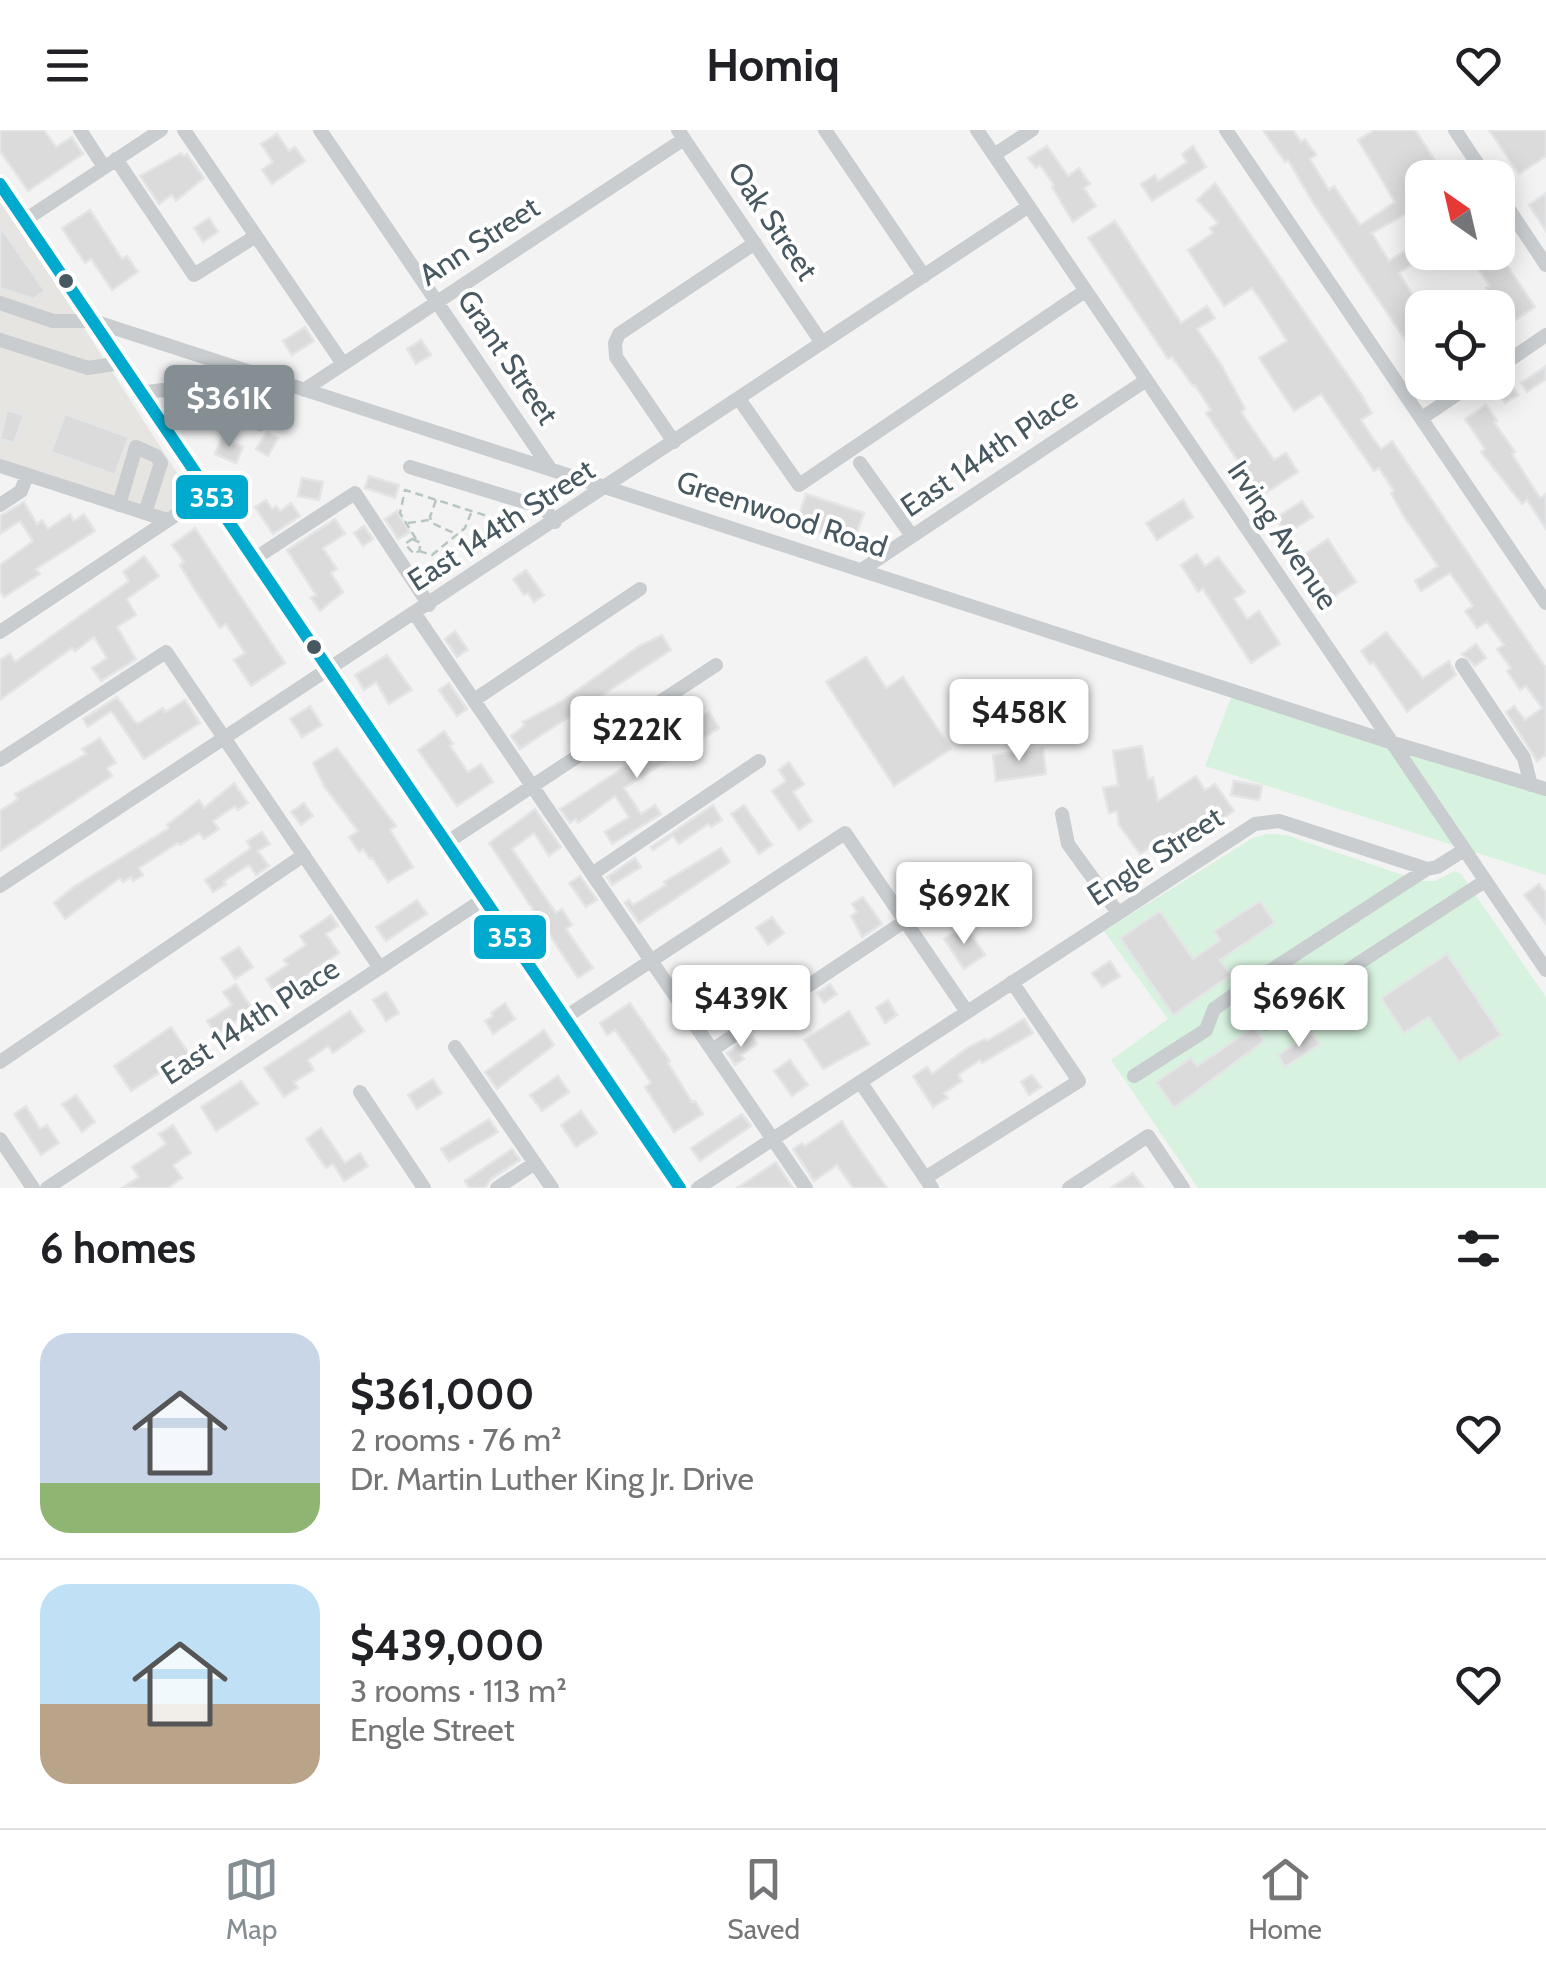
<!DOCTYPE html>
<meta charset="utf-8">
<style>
:root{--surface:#fff;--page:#f6f6f6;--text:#202124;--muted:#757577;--line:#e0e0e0;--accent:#848e93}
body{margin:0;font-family:Cabin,sans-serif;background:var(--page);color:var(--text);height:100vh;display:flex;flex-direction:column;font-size:38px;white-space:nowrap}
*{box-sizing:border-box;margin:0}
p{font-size:32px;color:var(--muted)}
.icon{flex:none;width:55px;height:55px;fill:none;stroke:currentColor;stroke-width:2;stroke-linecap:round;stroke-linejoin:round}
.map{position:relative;height:1058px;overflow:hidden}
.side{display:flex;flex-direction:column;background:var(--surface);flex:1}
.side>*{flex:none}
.needle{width:65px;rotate:326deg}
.buttons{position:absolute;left:1405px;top:30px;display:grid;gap:20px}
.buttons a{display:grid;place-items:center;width:110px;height:110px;border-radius:20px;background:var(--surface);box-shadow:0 5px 25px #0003;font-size:50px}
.price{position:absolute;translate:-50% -85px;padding:0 22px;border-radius:10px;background:#fff;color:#222;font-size:32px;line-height:65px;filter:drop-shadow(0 2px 5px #0008)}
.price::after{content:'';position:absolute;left:50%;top:60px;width:30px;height:22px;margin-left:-15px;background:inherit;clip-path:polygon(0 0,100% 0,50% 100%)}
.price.on{background:var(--accent);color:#fff}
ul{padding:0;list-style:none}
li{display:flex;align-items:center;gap:30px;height:250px;padding:0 40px}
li+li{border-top:2px solid var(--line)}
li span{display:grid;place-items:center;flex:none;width:280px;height:200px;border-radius:30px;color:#555}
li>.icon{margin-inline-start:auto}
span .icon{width:120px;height:120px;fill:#fffc;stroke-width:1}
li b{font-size:42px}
h2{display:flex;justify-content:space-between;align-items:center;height:120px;padding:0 40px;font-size:42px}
header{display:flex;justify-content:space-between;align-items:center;height:130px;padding:0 40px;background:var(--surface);font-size:45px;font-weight:800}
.tab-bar{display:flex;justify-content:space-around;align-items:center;height:140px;border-top:2px solid var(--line);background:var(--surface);font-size:28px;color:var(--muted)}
.tab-bar a{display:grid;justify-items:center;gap:5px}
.tab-bar .on{color:var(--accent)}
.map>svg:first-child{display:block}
</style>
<header><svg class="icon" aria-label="menu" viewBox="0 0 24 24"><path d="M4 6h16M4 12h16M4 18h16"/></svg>Homiq<svg class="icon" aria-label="heart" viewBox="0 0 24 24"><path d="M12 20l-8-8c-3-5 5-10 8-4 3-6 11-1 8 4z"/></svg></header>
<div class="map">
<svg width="1546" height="1058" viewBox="0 0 1546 1058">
<rect width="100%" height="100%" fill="#f3f3f3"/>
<!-- commercial -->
<path fill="#e6e5e2" d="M0 67 195 371 167 390 0 336Z"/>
<!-- green -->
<path fill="#d7f2df" d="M1234 560 1546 660V745L1205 636Z
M1268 704 1286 705 1420 751H1435L1455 741 1461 744 1546 867V1058H1198L1111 930 1168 889 1104 801 1253 708Z"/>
<!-- building -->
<path fill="#dbdbdc" stroke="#e4e5e6" stroke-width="2.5" d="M0 0H44L56 17 72 7 83 24 28 61 0 21Z
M1263 0H1293L1301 12 1305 9 1316 25 1310 29 1329 60 1334 56 1360 95 1395 72 1358 10 1375 0H1415L1420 7 1446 48H1422V75L1372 103 1389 131 1414 115 1423 127 1399 143 1422 180V235L1312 71 1288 30 1285 32Z
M1489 0H1546V26L1519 44Z
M277 4 289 21 295 17 305 31 272 54 262 40 273 32 261 14Z
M1047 16 1068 46 1079 38 1090 54 1084 58 1096 76 1073 92 1052 57 1054 55 1040 35 1036 38 1028 28Z
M1193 16 1206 37 1152 71 1141 54 1155 45 1158 51 1187 32 1182 24Z
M181 23 184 26 187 24 204 48 176 71 172 65 159 74 140 46Z
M1215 53 1361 264 1372 283 1361 290 1370 304 1381 319 1392 311 1546 538V625L1537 631 1506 582 1514 576 1525 590 1542 578 1526 556 1520 560 1507 541 1511 538 1497 519 1504 515 1487 492 1477 498 1465 481 1473 476 1450 443 1421 461 1415 451 1438 436 1403 385 1391 363 1394 361 1379 338 1374 341 1321 264 1294 281 1259 228 1287 211 1264 175 1252 158 1224 176 1188 120 1213 103 1210 98 1218 93 1197 70Z
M1546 63V101L1529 75Z
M90 80 122 129 127 126 138 142 112 160 91 129 85 133 62 98Z
M209 88 218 102 203 112 194 98Z
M1115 91 1181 193 1207 176 1215 188 1197 199 1222 236 1245 279 1241 282 1274 330 1286 323 1298 342 1261 366 1206 283 1211 280 1195 255 1193 256 1172 227 1168 229 1088 108Z
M0 96 45 161 33 169 0 158Z
M1466 122H1498L1535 177 1498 201V178H1471L1491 165 1486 158 1490 156Z
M305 197 314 211 292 225 283 211Z
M421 210 431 225 416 234 407 219Z
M1546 236V249L1527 262 1521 253Z
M1511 254 1518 265 1505 273 1498 262Z
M1486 275 1497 291 1494 292 1515 322 1512 324 1540 368 1546 364V399L1527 370 1522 374 1481 322 1485 319 1465 289Z
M270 276H283L284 292 271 293Z
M7 280 24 285 14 313 0 309Z
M65 284 129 307 115 345 51 322Z
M267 302 278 308 268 326 256 319Z
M222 308 243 317 236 333 215 324Z
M369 346 399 355 395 368 365 358Z
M302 348 323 352 319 370 298 366Z
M806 364 864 383 853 414 796 395Z
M266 370 272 379 276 376 280 381 291 373 300 386 273 404 255 377Z
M1183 370 1193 387 1157 410 1146 393Z
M1302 371 1313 387 1286 404 1276 388Z
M24 372 37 394 42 390 48 399 70 384 74 391 84 384 95 401 36 439 40 444 4 467 0 461V435L33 411 20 391 0 404V386Z
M397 381 410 402 398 409 385 389Z
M335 389 345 404 323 418 337 439 331 443 343 462 320 481 311 468 316 465 287 420Z
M364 396 373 409 363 416 354 403Z
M195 398 285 533 251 556 234 530 245 523 226 494 220 498 193 457 180 435 184 432 172 415Z
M1328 409 1356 452 1330 469 1302 426Z
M1197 424 1205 436 1218 427 1245 462 1234 469 1247 489 1259 481 1280 514 1251 533 1203 459 1198 462 1181 435Z
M144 426 159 446 127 469 136 485 117 497 136 529 101 551 92 538 107 528 94 507 75 521 72 518 0 570V530L10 524 15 532 129 451 123 442Z
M526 440 544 465 534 472 528 463 524 465 513 449Z
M455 501 468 520 457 527 445 509Z
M1386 502 1423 548 1449 531 1456 545 1407 582 1373 532 1370 534 1361 521Z
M662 505 671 520 520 619 511 606 525 595 523 592 562 571 639 516Z
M1476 514 1486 528 1475 536 1462 524Z
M387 525 412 560 389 574 376 552 364 560 355 545Z
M866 527 886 558 903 547 951 619 894 656 826 552Z
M449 553 467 579 457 586 439 560Z
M117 567 135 592 139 593 163 578 165 582 185 570 200 593 144 629 113 583 110 582 88 597 83 589Z
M310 576 322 595 302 607 290 589Z
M709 582 719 598 624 658 641 684 655 675 661 684 612 714 605 702 629 687 615 666 578 693 576 689 570 693 560 679Z
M444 601 453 614 450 616 468 642 481 634 493 652 457 676 418 620Z
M100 608 116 633 107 638 112 646 0 721V681L18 669 15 664 86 624 82 619Z
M1142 616 1148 649 1153 647 1158 671 1196 646 1205 660 1215 654 1234 681 1174 720 1165 707 1140 724 1119 695 1117 681 1109 683 1103 658 1118 655 1113 621Z
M337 618 396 696 390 700 413 737 388 752 372 728 370 729 363 719 359 722 349 707 358 701 324 656 313 633Z
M1043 618 1046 644 996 651 993 625Z
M789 632 804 654 793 662 812 691 799 700 772 661 786 651 779 640Z
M1234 651 1262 656 1259 670 1231 665Z
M234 653 248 673 238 680 235 676 213 691 219 699 204 709 199 703 180 715 178 713 139 738 143 745 133 751 131 747 123 752 120 748 65 789 54 773 72 758 169 698 167 695 199 670 204 678Z
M304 673 313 686 301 695 291 682Z
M713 675 722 690 711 697 708 694 679 714 673 706 653 720 651 717Z
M744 675 772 715 759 724 731 684Z
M535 679 561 717 549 726 534 703 512 719 556 783 562 779 572 795 566 799 593 838 578 848 489 713Z
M262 702 270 714 258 721 269 736 256 745 249 735 224 751 226 754 213 762 205 750 251 718 247 711Z
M721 718 730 732 639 793 625 773 629 770 633 775 666 755 664 752Z
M635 728 641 737 612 755 607 747Z
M580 746 597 770 586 777 569 753Z
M1539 754 1546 763V794L1524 765Z
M863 767 882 794 862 807 851 786 857 782 852 774Z
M935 769 950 777 943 790 928 782Z
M417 770 427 784 386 811 376 797Z
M1260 771 1275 793 1220 830 1231 845 1173 885 1120 808 1160 781 1193 829 1220 810 1214 801Z
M331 785 338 796 326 804 339 823 277 866 266 849 288 835 284 830 306 815 300 806Z
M772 787 784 803 768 815 756 798Z
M965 795 985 825 964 839 944 809Z
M239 817 253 837 235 849 221 828Z
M1447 824 1501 905 1459 932 1429 887 1404 903 1381 868Z
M1110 831 1120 846 1102 857 1092 843Z
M236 854 253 880 216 905 207 891 232 875 223 862Z
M830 854 837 864 824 873 817 863Z
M386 862 399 883 386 891 373 870Z
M888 870 897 885 885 893 876 878Z
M505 873 515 889 493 904 485 891 493 886 491 883Z
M630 873 670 931 668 933 692 972 695 971 703 984 674 1002 645 957 651 953 638 933 615 900 607 905 600 893Z
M350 881 364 901 333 923 328 916 308 930 314 940 294 952 298 958 284 967 264 938Z
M849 881 869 914 823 939 804 910Z
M1024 889 1033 903 982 933 980 930 958 945 962 951 944 963 948 968 933 977 913 946 927 937 932 944 967 918 985 909 987 911Z
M171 897 189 924 131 961 114 936Z
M1254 897 1264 911 1174 978 1156 952 1191 928 1197 936Z
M544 900 554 915 497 959 485 942Z
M1312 903 1320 914 1285 937 1278 925Z
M752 906 757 914 741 925 744 929 735 935 727 923Z
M790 930 808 955 792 966 774 941Z
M1032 945 1041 957 1029 965 1021 952Z
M558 946 569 962 542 981 530 965Z
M433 949 442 963 417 979 408 965Z
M241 951 258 974 216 1001 201 977Z
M76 965 95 992 82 1002 62 974Z
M26 976 40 999 47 995 59 1013 41 1025 14 984Z
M581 981 597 1003 576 1017 561 995Z
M742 984 751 996 700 1031 691 1018Z
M489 989 498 1002 449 1031 441 1019Z
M842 991 850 1005 887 1058H853L837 1035 814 1051 793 1019 802 1013 805 1016Z
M173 995 191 1023 173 1035 182 1048 168 1058H122L139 1047 132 1037 166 1014 159 1004Z
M321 998 345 1033 360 1023 368 1036 344 1051 333 1034 326 1038 306 1009Z
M512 1019 520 1030 491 1049 485 1058H469L465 1051Z
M776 1032 793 1058H737Z
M1133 1043 1144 1058H1111Z"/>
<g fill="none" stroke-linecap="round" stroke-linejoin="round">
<!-- path -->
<path stroke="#b8c6c0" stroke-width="2.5" stroke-dasharray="8 5" stroke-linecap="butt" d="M436 370 430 387 432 393 456 404
M408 393 429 390
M412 409 421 413 419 421 414 424 405 414Z
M416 409 400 383 405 360 519 396
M419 421 432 425 465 398 471 383"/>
<!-- minor -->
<path stroke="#c9cdcf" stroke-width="14" d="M80 0 104 37
M184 0 343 234
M320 0 549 337
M678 0 822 213
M825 0 924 146
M977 0 1546 840
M1226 0 1546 473
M1455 0 1487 48
M994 25 1032 0
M116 29 194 145 256 106
M0 54 680 1058
M1498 63 1546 135
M25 90 161 0
M0 173 53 191H93L1390 612 1546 659
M0 210 88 238 121 233
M1498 238 1546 205
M304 260 684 9
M141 263 162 260 260 294
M739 269 799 355 1085 161
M1422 288 1475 252
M674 312 616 227 615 213 619 204 755 113
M860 333 912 406
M0 336 167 390
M410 337 544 378 555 392
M0 375 21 361 27 345
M119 375 136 317 156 326 161 333 145 383
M254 429 355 363 429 475
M863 439 1145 251
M415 484 806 1058
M0 502 209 363
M1462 535 1524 628 1531 655
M474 570 640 459
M0 630 166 522 380 838
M1062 684 1068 714 1118 783
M446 713 716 535
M1427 739 1242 859 1265 894 1485 751
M592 744 759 631
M0 756 1029 76
M564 888 845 703 967 882
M455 917 552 1058
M712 920 905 791
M0 932 304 725
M1134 946 1206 900 1214 879 1242 859
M861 953 932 1058
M360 962 424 1058
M0 1009 33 1058
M925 1048 1079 951 1012 852
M47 1058 484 769
M497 1058 535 1033
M698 1058 1255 694 1279 691 1427 739 1437 737 1464 720
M1069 1058 1148 1006 1183 1058"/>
<defs>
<path id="bus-1" d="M0 54 680 1058"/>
</defs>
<!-- bus-1 casing -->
<use href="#bus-1" stroke="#fff" stroke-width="20"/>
<!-- bus-1 -->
<use href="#bus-1" stroke="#00a9ce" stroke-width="12"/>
</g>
<!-- markers -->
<g fill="#485860" stroke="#fff" stroke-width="4">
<circle cx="66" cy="151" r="9"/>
<circle cx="314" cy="517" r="9"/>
</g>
<g text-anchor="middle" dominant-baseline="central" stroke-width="8" stroke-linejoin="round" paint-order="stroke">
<!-- street labels -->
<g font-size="30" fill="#485860" stroke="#fff">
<text transform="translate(773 91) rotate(56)">Oak Street</text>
<text transform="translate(479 111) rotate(-33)">Ann Street</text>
<text transform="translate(508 227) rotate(56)">Grant Street</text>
<text transform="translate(989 322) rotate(-34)">East 144th Place</text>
<text transform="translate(782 384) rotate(18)">Greenwood Road</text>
<text transform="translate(501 395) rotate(-33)">East 144th Street</text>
<text transform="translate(1283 405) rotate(56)">Irving Avenue</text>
<text transform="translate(1155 726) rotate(-33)">Engle Street</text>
<text transform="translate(250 891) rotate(-33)">East 144th Place</text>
</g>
</g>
<g stroke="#fff" stroke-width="4">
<rect x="174" y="343" width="76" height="48" rx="10" fill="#00a9ce"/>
<rect x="472" y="783" width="76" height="48" rx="10" fill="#00a9ce"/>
</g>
<g font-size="28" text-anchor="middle" font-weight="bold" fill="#fff">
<text x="212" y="377">353</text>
<text x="510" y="817">353</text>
</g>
</svg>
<div class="buttons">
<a><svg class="needle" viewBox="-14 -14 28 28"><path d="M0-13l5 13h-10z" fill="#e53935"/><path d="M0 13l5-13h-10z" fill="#757577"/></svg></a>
<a><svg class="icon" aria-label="locate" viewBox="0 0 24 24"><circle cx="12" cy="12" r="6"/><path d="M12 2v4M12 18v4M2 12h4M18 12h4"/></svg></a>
</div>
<b class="price on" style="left:229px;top:320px">$361K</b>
<b class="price" style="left:1019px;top:634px">$458K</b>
<b class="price" style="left:637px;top:651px">$222K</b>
<b class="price" style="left:964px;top:817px">$692K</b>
<b class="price" style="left:741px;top:920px">$439K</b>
<b class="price" style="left:1299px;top:920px">$696K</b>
</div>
<section class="side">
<h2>6 homes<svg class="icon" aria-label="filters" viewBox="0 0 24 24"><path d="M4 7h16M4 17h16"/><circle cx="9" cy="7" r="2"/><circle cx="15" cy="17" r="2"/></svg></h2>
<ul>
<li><span style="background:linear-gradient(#c9d6e8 75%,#8fb573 0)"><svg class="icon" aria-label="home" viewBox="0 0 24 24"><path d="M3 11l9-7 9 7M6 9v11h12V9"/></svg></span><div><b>$361,000</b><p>2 rooms · 76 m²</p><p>Dr. Martin Luther King Jr. Drive</p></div><svg class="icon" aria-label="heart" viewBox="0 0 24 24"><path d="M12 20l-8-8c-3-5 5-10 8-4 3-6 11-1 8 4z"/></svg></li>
<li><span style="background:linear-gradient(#bfe0f5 60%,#b9a48a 0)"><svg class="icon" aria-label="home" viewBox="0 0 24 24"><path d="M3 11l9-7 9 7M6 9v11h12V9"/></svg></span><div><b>$439,000</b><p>3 rooms · 113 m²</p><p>Engle Street</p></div><svg class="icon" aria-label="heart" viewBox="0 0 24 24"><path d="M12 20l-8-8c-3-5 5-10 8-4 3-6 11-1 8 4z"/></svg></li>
</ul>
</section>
<nav class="tab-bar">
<a class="on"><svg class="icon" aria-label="map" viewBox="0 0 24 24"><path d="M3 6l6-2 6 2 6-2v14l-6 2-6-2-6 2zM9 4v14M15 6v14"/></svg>Map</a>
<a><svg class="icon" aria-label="saved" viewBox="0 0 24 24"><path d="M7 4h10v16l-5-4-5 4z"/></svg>Saved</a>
<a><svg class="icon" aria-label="home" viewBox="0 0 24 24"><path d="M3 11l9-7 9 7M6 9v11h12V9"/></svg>Home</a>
</nav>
